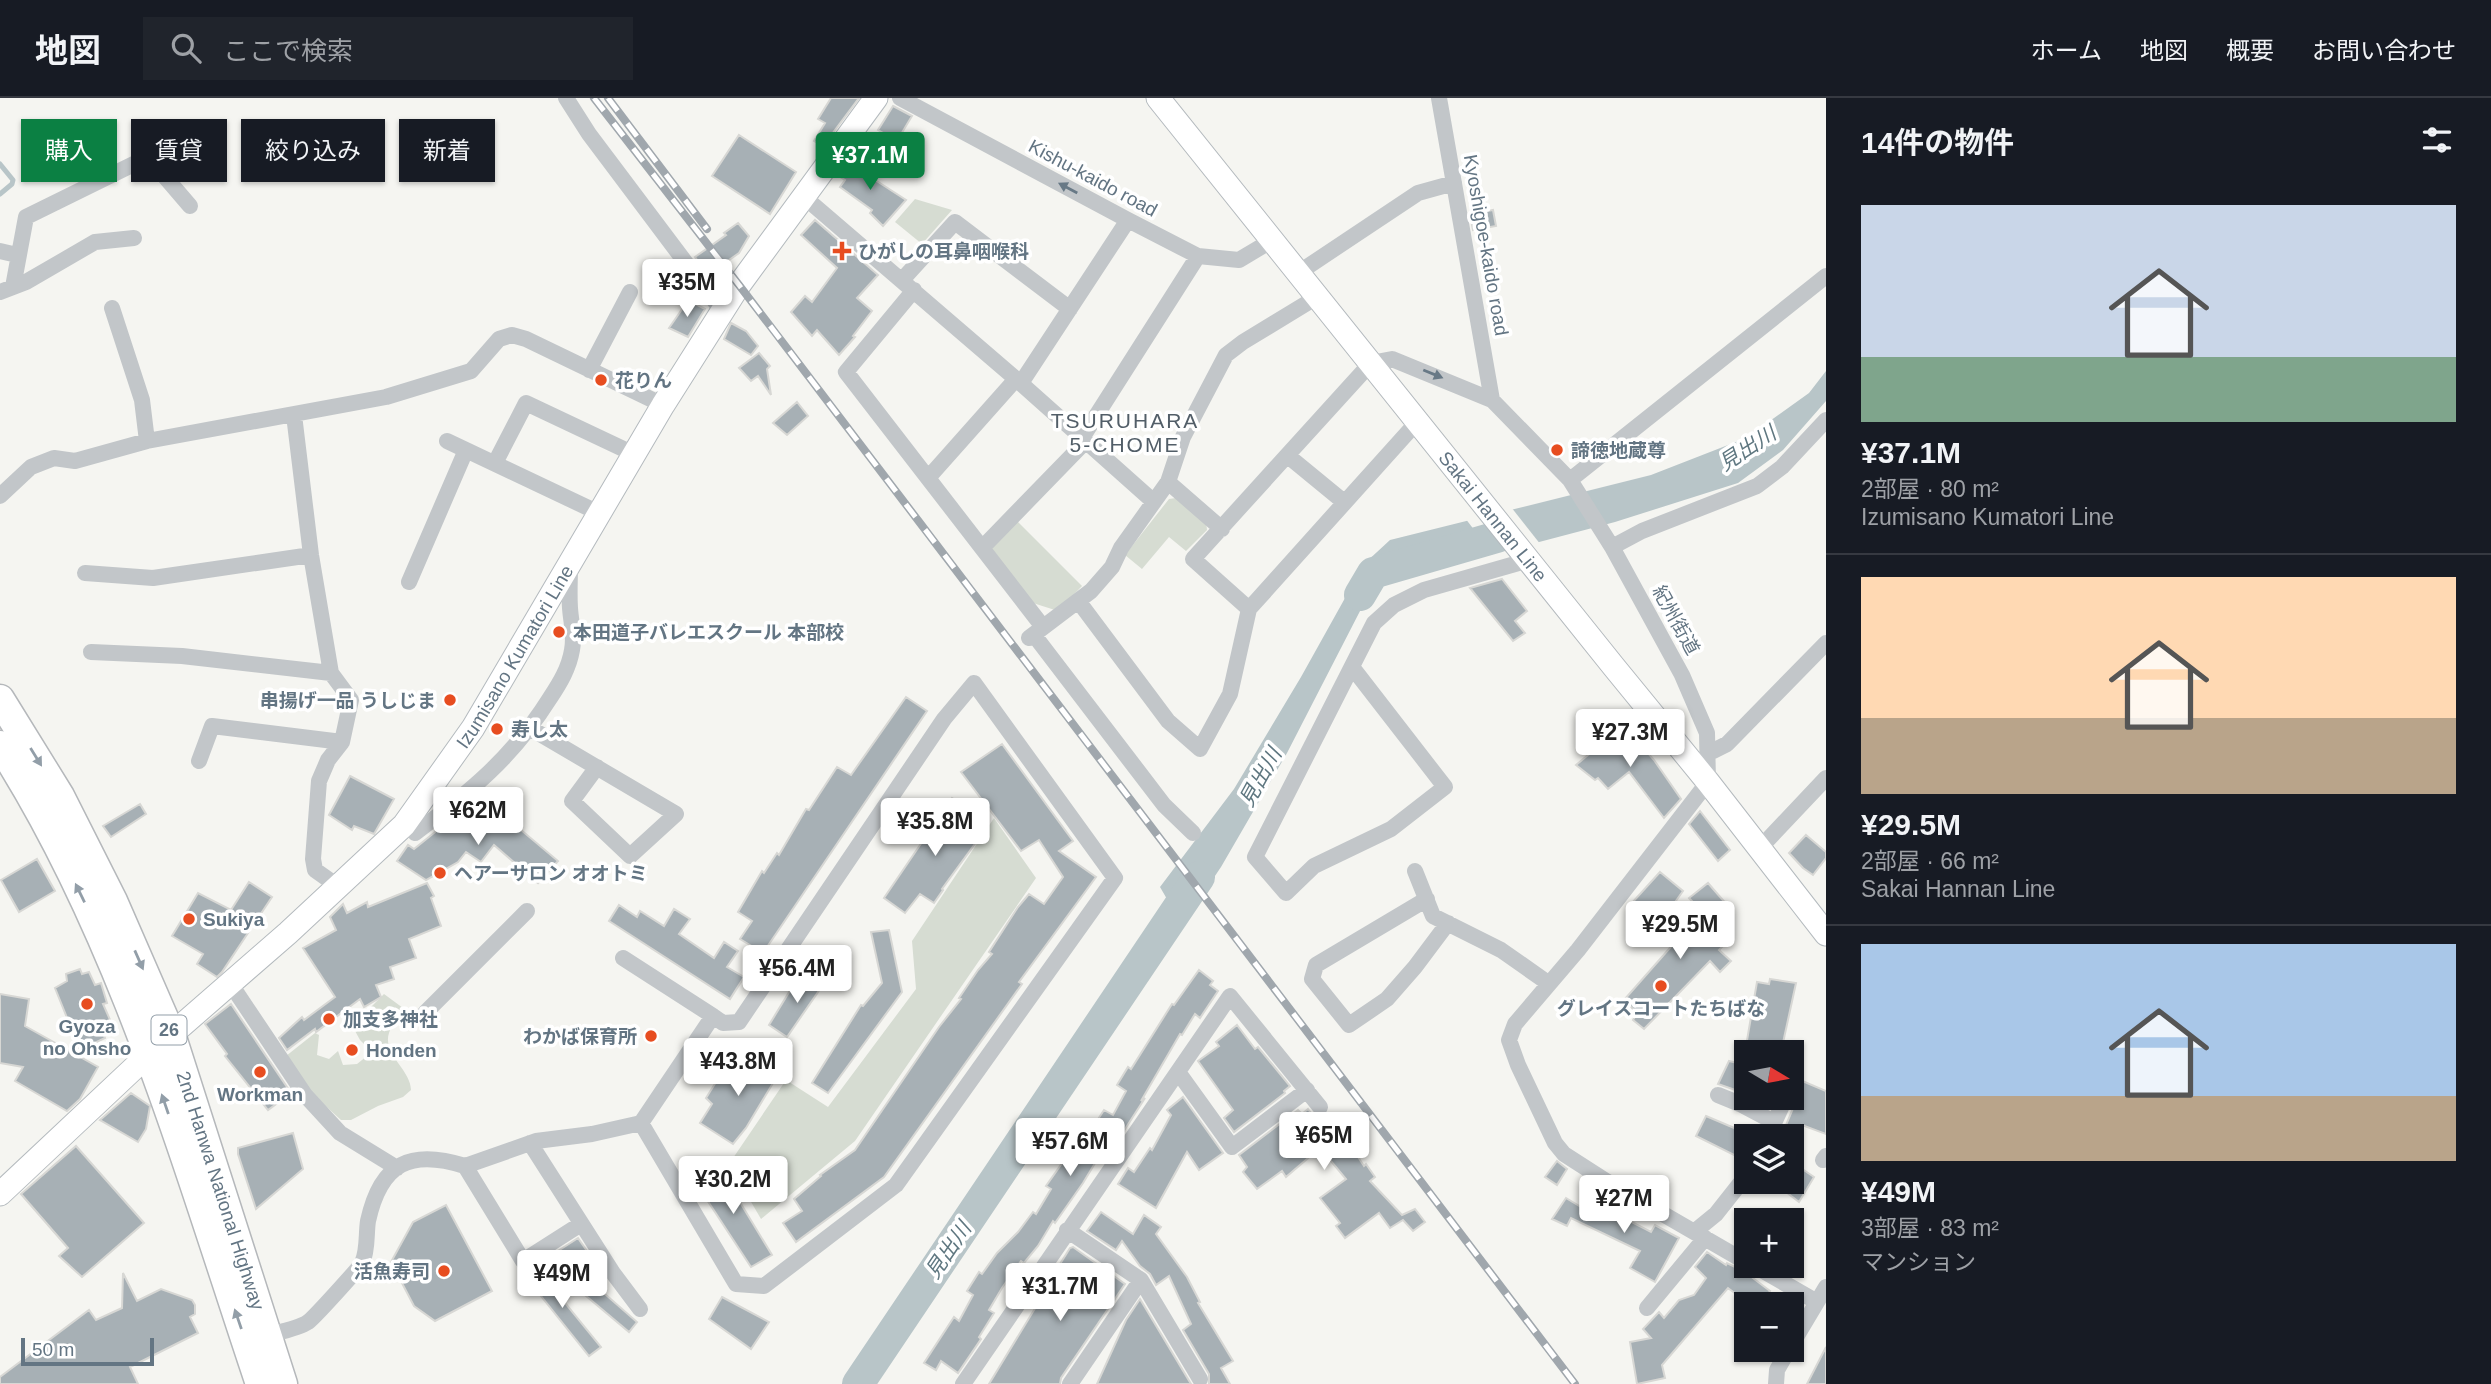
<!DOCTYPE html>
<html lang="ja">
<meta charset="utf-8">
<style>
:root{--surface:#171b24;--page:#20242c;--text:#f1f3f6;--muted:#9ea1a6;--line:#363941;--accent:#0b8043}
body{margin:0;font-family:Helvetica,"Noto Sans JP",sans-serif;background:var(--page);color:var(--text);height:100vh;display:flex;flex-direction:column;font-size:26px;white-space:nowrap}
*{box-sizing:border-box;margin:0}
p{font-size:23px;color:var(--muted)}
.icon{flex:none;width:38px;height:38px;fill:none;stroke:currentColor;stroke-width:2;stroke-linecap:round;stroke-linejoin:round}
.map{position:relative;flex:1;overflow:hidden}
.details{display:flex;flex-direction:column;background:var(--surface);width:665px}
.details>*{flex:none}
.banner{position:absolute;left:21px;top:21px;width:665px;height:63px;display:flex;gap:14px}
.needle{width:46px;rotate:100deg}
.buttons{position:absolute;left:1734px;top:942px;display:grid;gap:14px}
.buttons a{display:grid;place-items:center;width:70px;height:70px;border-radius:0px;background:var(--surface);box-shadow:0 2px 5px #0004;font-size:35px}
.scale{position:absolute;left:21px;bottom:18px;width:133px;box-sizing:border-box;padding-left:7px;border:4px solid #637583;border-top:0;font-size:19px;line-height:24px;white-space:nowrap;color:#637583;-webkit-text-stroke:5px #fff;paint-order:stroke}
.price{position:absolute;translate:-50% -60px;padding:0 16px;border-radius:7px;background:#fff;color:#222;font-size:23px;line-height:46px;filter:drop-shadow(0 2px 4px #0008)}
.price::after{content:'';position:absolute;left:50%;top:42px;width:21px;height:16px;margin-left:-10px;background:inherit;clip-path:polygon(0 0,100% 0,50% 100%)}
.price.active{background:var(--accent);color:#fff}
ul{padding:0;list-style:none}
li{display:grid;align-content:center;gap:14px;height:371px;padding:0 35px}
li+li{border-top:2px solid var(--line)}
li span{display:grid;place-items:center;height:217px;border-radius:0px;color:#555}
li>.icon{margin-inline-start:auto}
span .icon{width:126px;height:126px;fill:#fffc;stroke-width:1}
li b{font-size:30px}
h2{display:flex;justify-content:space-between;align-items:center;height:84px;padding:0 35px;font-size:30px}
.pill{padding:0 24px;border-radius:0px;background:var(--surface);box-shadow:0 2px 5px #0004;font-size:24px;line-height:63px}
.pill.active{background:var(--accent);color:#fff}
header{display:flex;align-items:center;gap:42px;box-sizing:border-box;height:98px;padding:0 35px;background:var(--surface);border-bottom:2px solid var(--line)}
header strong{font-size:33px}
nav{display:flex;gap:38px;margin-inline-start:auto;font-size:24px}
.search{width:490px;height:63px;background:var(--page);display:flex;align-items:center;gap:18px;box-sizing:border-box;padding:0 24px;border-radius:0px;color:var(--muted);font-size:26px}
main{display:flex;flex:1;min-height:0}
.map>svg:first-child{display:block}
</style>
<header>
<strong>地図</strong>
<div class="search"><svg class="icon" aria-label="search" viewBox="0 0 24 24"><circle cx="10" cy="10" r="6"/><path d="M15 15l6 6"/></svg>ここで検索</div>
<nav><a>ホーム</a><a>地図</a><a>概要</a><a>お問い合わせ</a></nav>
</header>
<main>
<div class="map">
<svg width="1826" height="1286" viewBox="0 0 1826 1286">
<rect width="100%" height="100%" fill="#f5f5f1"/>
<!-- green -->
<path fill="#d6dcd2" d="M915 101 952 112 922 146 895 124Z
M1176 400 1206 423 1207 432 1186 453 1169 439 1142 471 1125 457 1169 401Z
M1017 423 1082 488 1058 513 1033 505 990 452Z
M994 720 1036 780 855 1043 761 1121 729 1066 786 982 828 1009 916 891 912 843Z
M384 896 403 910C399 918 391 927 389 935 382 956 411 972 411 992L403 999 378 1008 351 1022H341L308 992 286 958 315 935 319 937 317 957 329 961 338 953 343 967 357 966 372 954 360 942 348 920 362 918Z"/>
<!-- water -->
<path fill="#b8c5c8" d="M1826 273V303L1783 352 1738 385 1615 424 1478 460 1446 446 1402 457 1377 480 1287 655 1221 769 1182 827 1160 789 1234 691 1301 579 1364 466 1390 442 1651 377 1746 340 1809 295Z"/>
<!-- pier -->
<path fill="#f5f5f1" d="M1511 409 1541 447 1495 459 1465 420Z"/>
<g fill="none" stroke-linecap="round" stroke-linejoin="round">
<!-- stream -->
<path stroke="#b8c5c8" stroke-width="5" d="M0 66 13 82 12 86 0 96"/>
<!-- river -->
<path stroke="#b8c5c8" stroke-width="32" d="M1360 497 1373 475 1497 439
M858 1286 1199 779"/>
</g>
<!-- building -->
<path fill="#a7b0b5" stroke="#d7d7d4" stroke-width="2" d="M831 0H859L823 48 814 43 825 25 818 21Z
M893 8 912 18 897 43 878 32Z
M739 37 796 74 770 116 712 78Z
M849 61 870 76 869 78 906 102 883 128 870 115 872 112 840 89 845 82 837 77Z
M1493 112 1496 128 1473 132 1470 116Z
M815 122 878 177 857 200 872 213 853 238 855 239 839 257 817 232 812 238 791 214 805 198 812 204 837 170 801 137Z
M738 125 749 138 739 155 718 170 721 173 711 181 695 159 726 137 724 135Z
M687 204H692L705 211 688 239 669 230Z
M731 225 746 233 758 248 751 257 724 241Z
M759 255 770 268 767 271 771 297 758 278 751 283 739 270Z
M797 304 808 318 787 337 773 325Z
M1502 481 1527 513 1515 523 1525 535 1513 543 1470 490Z
M906 599 927 613 763 855 740 841 752 823 738 814 762 773 764 775 777 755 779 757 806 711 809 712 837 669 851 677Z
M1624 627 1654 662 1681 701 1664 720 1629 674 1608 691 1598 680 1595 682 1576 667Z
M1002 646 1073 743 1059 753 1096 779 1019 884 1022 886 884 1079 796 1144 783 1125 802 1113 794 1101 821 1078 820 1077 855 1052 939 929 961 901 959 900 978 872 992 856 989 854 1018 809 1029 796 1044 806 1063 779 1039 742 1021 753 961 674Z
M350 678 394 701 374 736 354 728 352 732 329 717Z
M952 700 978 716 966 734 977 743 942 791 943 792 934 805 920 796 905 815 884 800Z
M489 705 558 763 538 785 494 747 481 764 466 754 458 764 426 782 397 763 408 747 414 751 450 722 464 732Z
M140 706 146 716 111 739 103 728Z
M1700 713 1730 752 1718 763 1689 726Z
M1806 737 1826 754V760L1813 777 1803 770 1789 755Z
M37 761 55 793 19 814 1 782Z
M1660 774 1683 793 1658 828 1630 807Z
M249 784 272 799 222 874 217 879 197 866 203 856 172 838 198 795 231 812Z
M427 785 434 798 431 800 441 828 409 841 416 860 390 869 394 881 376 887 381 899 364 909 360 901 316 934 315 931 287 952 279 940 302 919 304 922 335 899 303 850 336 832 330 819 343 806 347 815 367 804 368 809Z
M1708 785 1728 808 1703 834 1722 849 1719 852 1731 863 1720 874 1710 863 1644 931 1633 922 1637 915 1624 902 1676 843 1668 836 1708 820 1689 800Z
M619 807 637 819 640 813 664 828 674 811 690 821 679 836 714 860 724 844 738 853 727 869 744 879 730 901 609 823Z
M889 832 902 894 828 995 812 985 861 907 863 908 882 885 871 834Z
M80 871 82 876 89 874 95 887 101 885 107 905 103 906 111 924 101 929 105 940 80 952 55 890 67 883 66 876Z
M1199 872 1213 883 1210 887 1218 893 1200 920 1195 916 1182 937 1180 936 1141 1003 1145 1000 1109 1056 1103 1052 1083 1085 1055 1125 1053 1123 1038 1148 1024 1165 1021 1163 1002 1190 989 1212 994 1215 979 1239 981 1241 958 1275 941 1263 936 1272 924 1265 954 1219 959 1223 973 1197 967 1193 979 1174 982 1176 997 1155 1018 1134 1033 1114 1036 1116 1051 1091 1046 1088 1089 1027 1093 1029 1104 1012 1113 1017 1126 993 1117 987 1128 969 1131 971 1172 906 1174 907Z
M814 873 827 881 787 939 769 927 791 891 799 896Z
M1770 881 1796 885 1781 954H1745L1757 884 1769 886Z
M0 896 29 901 25 928 98 969 80 1001 67 1013 15 983 23 969 0 965Z
M231 906 291 995 268 1012 225 958 227 956 205 926Z
M1237 927 1255 951 1258 949 1290 988 1284 993 1285 995 1234 1034 1224 1020 1233 1012 1198 963 1219 948 1216 944Z
M746 955 779 975 746 1030 733 1046 700 1025 712 1006 706 1000 716 984 730 967 736 971Z
M1729 963 1746 967V990L1740 986 1738 993 1718 986Z
M1800 982 1826 993V1036L1802 1027 1799 1034 1786 1027 1796 1003 1795 995Z
M131 995 150 1008 146 1031 138 1044 100 1022Z
M1183 999 1223 1055 1199 1072 1187 1054 1156 1110 1118 1086 1128 1070 1134 1074 1150 1050 1152 1052 1171 1017 1167 1012Z
M1308 1011 1330 1041 1341 1033 1364 1068 1366 1066 1375 1079 1370 1083 1402 1117 1415 1111 1425 1124 1413 1133 1403 1122 1390 1130 1379 1115 1345 1140 1336 1128 1340 1125 1320 1100 1346 1081 1320 1050 1286 1079 1282 1073 1257 1091 1243 1074 1247 1069 1239 1057 1298 1012 1302 1016Z
M1706 1018 1746 1035V1063L1696 1038Z
M293 1035 303 1071 256 1111 238 1056V1050Z
M76 1048 144 1125 82 1179 59 1158 68 1150 21 1096Z
M1557 1063 1567 1071 1557 1087 1545 1079Z
M1792 1064 1814 1079 1799 1104 1772 1083H1792Z
M718 1068 772 1157 751 1169 694 1082Z
M1566 1100 1581 1109 1587 1101 1651 1134 1655 1127 1679 1140 1655 1184 1630 1170 1640 1153 1571 1120 1567 1128 1552 1121Z
M446 1107 492 1193 435 1223 414 1208 391 1164 413 1124Z
M1101 1114 1133 1136 1144 1117 1161 1129 1156 1136 1187 1179 1200 1204 1198 1205 1233 1263 1221 1270 1230 1286H1209V1276L1183 1232 1191 1226 1169 1178 1156 1187 1150 1176 1140 1168 1122 1143 1116 1152 1087 1133Z
M578 1140 589 1156 573 1168 637 1224 629 1234 548 1166 558 1153Z
M1073 1149 1125 1186 1061 1280 1060 1286H989L1037 1207 1065 1169 1060 1166 1070 1150Z
M1707 1154 1726 1167 1727 1165 1745 1174 1770 1193 1762 1206H1749L1728 1190 1662 1267 1665 1280 1637 1286 1630 1244 1651 1240 1643 1231 1659 1214 1664 1220 1679 1202 1694 1197 1706 1180 1695 1169Z
M535 1168 601 1249 589 1258 521 1173Z
M123 1175 137 1203 161 1191 192 1202 195 1207V1216L190 1219 198 1235 130 1269 138 1286H0V1279L89 1212 96 1222 122 1210Z
M722 1199 769 1224 751 1251 709 1221Z
M1140 1201 1191 1286H1097L1126 1222Z
M1826 1249V1286H1807Z"/>
<g fill="none" stroke-linecap="round" stroke-linejoin="round">
<defs>
<g id="secondary">
<path id="s1" d="M1158 0 1614 569 1708 684 1826 836"/>
<path id="s2" d="M0 1096 149 956 288 835 404 727 473 630 663 307 739 187 876 0"/>
</g>
<g id="highway">
<path id="s3" d="M0 601 60 698 113 803 171 936 283 1286"/>
<path d="M0 647C123 838 188 1072 260 1286"/>
</g>
</defs>
<!-- secondary casing -->
<use href="#secondary" stroke="#b4babe" stroke-width="25"/>
<!-- highway casing -->
<use href="#highway" stroke="#b5b8bb" stroke-width="31"/>
<!-- street -->
<path stroke="#c2c6c9" stroke-width="16" d="M566 0 589 36 722 213
M900 0 1128 122 1198 158 1239 162 1271 143
M1439 0 1492 302
M803 98 1016 281 1154 404
M0 153 17 157
M1298 175 1418 95 1454 85
M902 182 955 124 1070 211
M13 189 26 119 148 59 190 108
M914 192 846 274 1043 529
M0 194 26 184 95 144 134 140
M112 210 142 302 147 343
M589 272 630 194
M1021 285 1128 122
M294 317 311 457 331 575 351 602 342 644 328 662 319 683 313 761 315 772 339 789
M1082 340 1198 158
M447 343 599 415
M1288 358 1344 404
M495 365 526 305 634 356
M928 380 1016 281
M1570 382 1826 178
M1168 384 1222 431
M0 398 31 369 54 360 75 363 147 343 386 299 471 273 499 241 512 237 526 241 663 307
M1612 449 1642 433 1757 388 1782 369 1826 322
M982 450 1086 343
M85 475 153 480 311 457
M409 484 466 352
M1079 504 1168 623 1200 651 1230 596 1249 511 1193 461 1371 265 1392 261 1492 302 1570 382 1612 449 1682 577 1707 635 1708 684 1578 852 1515 926 1509 942 1518 967 1555 1045 1564 1056 1606 1083 1746 1164
M1249 511 1418 323
M1034 537 1164 707 1193 735
M1029 540 1091 493 1112 469 1121 450 1168 384 1183 339 1226 257 1243 244 1317 199
M91 554 182 558 331 575
M1352 569 1445 689 1391 731 1314 768 1286 795 1255 759 1374 525 1394 507 1424 492 1529 462
M530 630 676 716 630 758 572 703 597 669
M1707 656 1727 646 1826 545
M199 663 212 628 342 644
M415 735C470 694 513 659 550 600 560 585 569 570 572 552 575 537 571 525 570 510 569 496 570 481 570 467
M1759 751 1826 680
M1415 773 1433 818 1501 852 1548 885
M1427 801 1316 867 1312 881 1349 927 1387 901 1415 869 1448 825
M623 860 713 918 723 925 739 924 944 621 974 585 1115 780 896 1087 764 1188 736 1186 641 1025 713 918
M230 885 305 997 340 1035 397 1070
M425 915 527 813
M1178 974 1232 1049 1307 992
M1718 997 1740 1006 1774 1024
M1768 1038 1786 999
M530 1045 613 1175 640 1211
M1823 1062 1826 1058
M465 1068 536 1043 592 1036 641 1025
M1067 1132 1141 1182 1200 1281
M1694 1134 1716 1116 1746 1078
M1753 1167 1817 1204
M1647 1210 1705 1140
M267 1237C279 1234 298 1231 308 1224 314 1220 359 1170 362 1165 368 1153 366 1135 368 1123 381 1064 411 1051 465 1068L523 1163 581 1126
M1792 1246 1826 1189
M963 1286 1230 898 1320 1009
M1070 1286 1141 1182
M1776 1286 1777 1272 1789 1251"/>
<!-- secondary -->
<use href="#secondary" stroke="#fff" stroke-width="23"/>
<!-- highway -->
<use href="#highway" stroke="#fff" stroke-width="28"/>
<defs>
<path id="rail" d="M594 0 739 187 1575 1286
M608 0 707 131"/>
</defs>
<!-- rail casing -->
<use href="#rail" stroke="#a0a7ad" stroke-width="8"/>
<!-- rail -->
<use href="#rail" stroke="#fff" stroke-width="5" stroke-dasharray="16" stroke-linecap="butt"/>
</g>
<!-- one-way arrows -->
<defs><path id="oneway-solid" d="M-6-.8H1V-3.2L6.5 0L1 3.2V.8H-6Z" transform="scale(1.75)"/></defs>
<g fill="#687986">
<use href="#oneway-solid" transform="translate(1068 90) rotate(-152)"/>
<use href="#oneway-solid" transform="translate(1433 276) rotate(22)"/>
</g>
<g fill="#929ea8">
<use href="#oneway-solid" transform="translate(36 659) rotate(58)"/>
<use href="#oneway-solid" transform="translate(80 795) rotate(-116)"/>
<use href="#oneway-solid" transform="translate(139 862) rotate(66)"/>
<use href="#oneway-solid" transform="translate(165 1006) rotate(-109)"/>
<use href="#oneway-solid" transform="translate(238 1221) rotate(-109)"/>
</g>
<!-- markers -->
<g fill="#e74d20" stroke="#fff" stroke-width="2.5">
<path d="M838.5 142.5h7v7h7v7h-7v7h-7v-7h-7v-7h7z"/>
<circle cx="601" cy="282" r="7"/>
<circle cx="1557" cy="352" r="7"/>
<circle cx="559" cy="534" r="7"/>
<circle cx="450" cy="602" r="7"/>
<circle cx="497" cy="631" r="7"/>
<circle cx="440" cy="775" r="7"/>
<circle cx="189" cy="821" r="7"/>
<circle cx="1661" cy="888" r="7"/>
<circle cx="87" cy="906" r="7"/>
<circle cx="329" cy="921" r="7"/>
<circle cx="651" cy="938" r="7"/>
<circle cx="352" cy="952" r="7"/>
<circle cx="260" cy="974" r="7"/>
<circle cx="444" cy="1173" r="7"/>
</g>
<g text-anchor="middle" dominant-baseline="central" stroke-width="7" stroke-linejoin="round" paint-order="stroke">
<!-- shield labels -->
<rect fill="#fff" stroke="#929ea8" stroke-width="2" x="151.5" y="917.5" width="35" height="29" rx="5"/>
<g font-size="18" font-weight="bold" fill="#637583">
<text x="169" y="932">26</text>
</g>
<!-- street labels -->
<g font-size="19" fill="#637583" stroke="#fff">
<text transform="translate(1093 80) rotate(28)">Kishu-kaido road</text>
<text transform="translate(1486 147) rotate(80)">Kyoshigoe-kaido road</text>
<text stroke="none"><textPath href="#s1" startOffset="536">Sakai Hannan Line</textPath></text>
<text transform="translate(1676 522) rotate(61)">紀州街道</text>
<text stroke="none"><textPath href="#s2" startOffset="749">Izumisano Kumatori Line</textPath></text>
<text stroke="none"><textPath href="#s3" startOffset="541">2nd Hanwa National Highway</textPath></text>
</g>
<!-- poi labels -->
<g font-size="19" font-weight="bold" fill="#637583" stroke="#fff" text-anchor="start">
<text x="858" y="153">ひがしの耳鼻咽喉科</text>
<text x="615" y="282">花りん</text>
<text x="1571" y="352">諦徳地蔵尊</text>
<text x="573" y="534">本田道子バレエスクール 本部校</text>
<text x="436" y="602" text-anchor="end">串揚げ一品 うしじま</text>
<text x="511" y="631">寿し太</text>
<text x="454" y="775">ヘアーサロン オオトミ</text>
<text x="203" y="821">Sukiya</text>
<text x="1661" y="910" text-anchor="middle">グレイスコートたちばな</text>
<text x="343" y="921">加支多神社</text>
<text x="87" y="928" text-anchor="middle">Gyoza<tspan x="87" dy="22">no Ohsho</tspan></text>
<text x="637" y="938" text-anchor="end">わかば保育所</text>
<text x="366" y="952">Honden</text>
<text x="260" y="996" text-anchor="middle">Workman</text>
<text x="430" y="1173" text-anchor="end">活魚寿司</text>
</g>
<!-- neighbourhood labels -->
<g font-size="21" letter-spacing="2" fill="#525e68" stroke="#fff">
<text x="1125" y="322">TSURUHARA<tspan x="1125" dy="24">5-CHOME</tspan></text>
</g>
<!-- water labels -->
<g font-size="21" font-style="italic" fill="#5f7780" stroke="#fff">
<text transform="translate(1747 350) rotate(-33)">見出川</text>
<text transform="translate(1260 679) rotate(-61)">見出川</text>
<text transform="translate(948 1152) rotate(-56)">見出川</text>
</g>
</g>
</svg>
<div class="buttons">
<a><svg class="needle" viewBox="-14 -14 28 28"><path d="M0-13l5 13h-10z" fill="#e53935"/><path d="M0 13l5-13h-10z" fill="#9ea1a6"/></svg></a>
<a><svg class="icon" aria-label="layers" viewBox="0 0 24 24"><path d="M12 4l9 5-9 5-9-5zM3 14l9 5 9-5"/></svg></a>
<a>+</a>
<a>−</a>
</div>
<div class="scale">50 m</div>
<b class="price active" style="left:870px;top:94px">¥37.1M</b>
<b class="price" style="left:687px;top:221px">¥35M</b>
<b class="price" style="left:1630px;top:671px">¥27.3M</b>
<b class="price" style="left:478px;top:749px">¥62M</b>
<b class="price" style="left:935px;top:760px">¥35.8M</b>
<b class="price" style="left:1680px;top:863px">¥29.5M</b>
<b class="price" style="left:797px;top:907px">¥56.4M</b>
<b class="price" style="left:738px;top:1000px">¥43.8M</b>
<b class="price" style="left:1324px;top:1074px">¥65M</b>
<b class="price" style="left:1070px;top:1080px">¥57.6M</b>
<b class="price" style="left:733px;top:1118px">¥30.2M</b>
<b class="price" style="left:1624px;top:1137px">¥27M</b>
<b class="price" style="left:562px;top:1212px">¥49M</b>
<b class="price" style="left:1060px;top:1225px">¥31.7M</b>
<div class="banner">
<a class="pill active">購入</a>
<a class="pill">賃貸</a>
<a class="pill">絞り込み</a>
<a class="pill">新着</a>
</div>
</div>
<section class="details">
<h2>14件の物件<svg class="icon" aria-label="filters" viewBox="0 0 24 24"><path d="M4 7h16M4 17h16"/><circle cx="9" cy="7" r="2"/><circle cx="15" cy="17" r="2"/></svg></h2>
<ul>
<li><span style="background:linear-gradient(#c9d6e8 70%,#7fa58c 0)"><svg class="icon" aria-label="home" viewBox="0 0 24 24"><path d="M3 11l9-7 9 7M6 9v11h12V9"/></svg></span><div><b>¥37.1M</b><p>2部屋 · 80 m²</p><p>Izumisano Kumatori Line</p></div></li>
<li><span style="background:linear-gradient(#ffd9b3 65%,#b9a48a 0)"><svg class="icon" aria-label="home" viewBox="0 0 24 24"><path d="M3 11l9-7 9 7M6 9v11h12V9"/></svg></span><div><b>¥29.5M</b><p>2部屋 · 66 m²</p><p>Sakai Hannan Line</p></div></li>
<li><span style="background:linear-gradient(#a9c7e8 70%,#b9a48a 0)"><svg class="icon" aria-label="home" viewBox="0 0 24 24"><path d="M3 11l9-7 9 7M6 9v11h12V9"/></svg></span><div><b>¥49M</b><p>3部屋 · 83 m²</p><p>マンション</p></div></li>
</ul>
</section>
</main>
